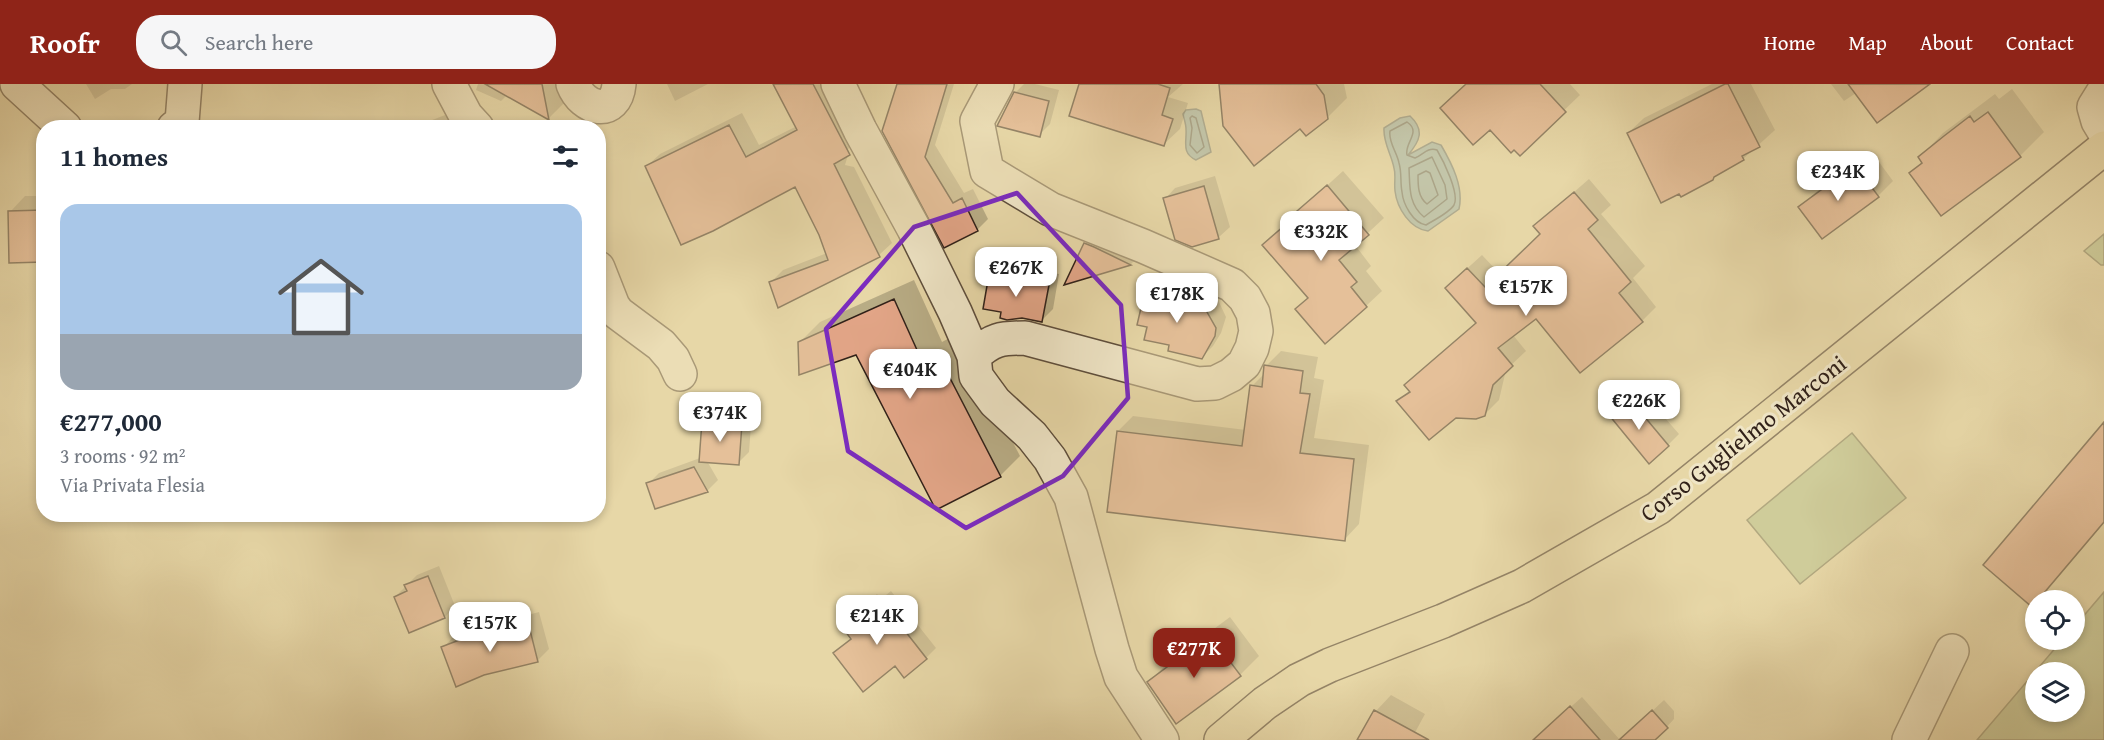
<!DOCTYPE html>
<meta charset="utf-8">
<style>
:root{--surface:#fff;--page:#f6f6f7;--text:#1f2937;--muted:#747a83;--line:#e0e1e3;--accent:#8f2418}
body{margin:0;font-family:"Gentium Book Plus",serif;background:var(--page);color:var(--text);height:100vh;display:flex;flex-direction:column;font-size:22px;white-space:nowrap}
*{box-sizing:border-box;margin:0}
p{font-size:20px;color:var(--muted)}
.icon{flex:none;width:33px;height:33px;fill:none;stroke:currentColor;stroke-width:2;stroke-linecap:round;stroke-linejoin:round}
.map{position:relative;flex:1;overflow:hidden}
.drawer{position:absolute;left:36px;top:36px;width:570px;height:402px;display:flex;flex-direction:column;background:var(--surface);border-radius:24px;box-shadow:0 3px 9px #0003}
.drawer>*{flex:none}
.controls{position:absolute;left:2025px;top:506px;display:grid;gap:12px}
.controls a{display:grid;place-items:center;width:60px;height:60px;border-radius:50%;background:var(--surface);box-shadow:0 3px 9px #0003;font-size:30px}
.price{position:absolute;translate:-50% -51px;padding:0 14px;border-radius:12px;background:#fff;color:#222;font-size:20px;line-height:39px;filter:drop-shadow(0 2px 3px #0008)}
.price::after{content:'';position:absolute;left:50%;top:36px;width:18px;height:14px;margin-left:-9px;background:inherit;clip-path:polygon(0 0,100% 0,50% 100%)}
.price.on{background:var(--accent);color:#fff}
ul{padding:0;list-style:none}
li{display:grid;align-content:center;gap:12px;height:318px;padding:0 24px}
li+li{border-top:2px solid var(--line)}
li span{display:grid;place-items:center;height:186px;border-radius:18px;color:#555}
li>.icon{margin-inline-start:auto}
span .icon{width:108px;height:108px;fill:#fffc;stroke-width:1}
li b{font-size:26px}
h2{display:flex;justify-content:space-between;align-items:center;height:72px;padding:0 24px;font-size:26px}
header{display:flex;align-items:center;gap:36px;box-sizing:border-box;height:84px;padding:0 30px;background:var(--accent);color:#fff}
header strong{font-size:28px}
nav{display:flex;gap:33px;margin-inline-start:auto;font-size:21px}
.search{width:420px;height:54px;background:var(--page);display:flex;align-items:center;gap:15px;box-sizing:border-box;padding:0 21px;border-radius:24px;color:var(--muted);font-size:22px}
.map>svg:first-child{display:block}
</style>
<header>
<strong>Roofr</strong>
<div class="search"><svg class="icon" aria-label="search" viewBox="0 0 24 24"><circle cx="10" cy="10" r="6"/><path d="M15 15l6 6"/></svg>Search here</div>
<nav><a>Home</a><a>Map</a><a>About</a><a>Contact</a></nav>
</header>
<div class="map">
<svg width="2104" height="656" viewBox="0 0 2104 656">
<rect width="100%" height="100%" fill="#e7d7a7"/>
<filter id="stains"><feTurbulence type="fractalNoise" baseFrequency=".00333" numOctaves="4"/><feColorMatrix values="0 0 0 0 .2 0 0 0 0 .09 0 0 0 0 .02 0 0 0 .5 -.17"/></filter>
<radialGradient id="worn" r=".72"><stop offset=".6" stop-color="#630" stop-opacity="0"/><stop offset="1" stop-color="#630" stop-opacity=".3"/></radialGradient>
<!-- green -->
<path fill="#b2bf89" stroke="#727051" stroke-width="1.5" fill-rule="evenodd" d="M2104 150V181H2101L2084 167Z
M1852 349 1906 414 1800 500 1747 436Z
M2104 508V656H1977L2063 555H2074L2075 542ZM2036 588H2074V627H2036Z"/>
<!-- water -->
<path fill="#9bb7b2" stroke="#717b75" stroke-width="1.5" d="M1196 25 1201 27 1211 68 1196 76C1181 69 1187 58 1186 45 1186 40 1184 35 1183 30L1186 26Z
M1410 32C1425 46 1420 57 1408 71L1432 58 1441 61C1452 80 1464 103 1459 125L1428 147C1410 145 1397 124 1395 107 1394 99 1396 91 1394 84 1391 69 1383 59 1384 44L1400 34Z"/>
<!-- shadow -->
<path fill="#0003" d="M86 0H132L125 5H111L95 15Z
M478 0H560L564 19 549 34 507 11 501 17 476 6Z
M667 0H708L675 17Z
M774 0H832L854 42 849 64 846 67 848 71 845 81 854 83 892 159 879 171 779 222 771 198 783 186 827 169 820 151 796 101 647 82 660 70 742 29 759 61 797 42Z
M898 0H954L935 61 964 109 973 105 988 135 977 146 945 162Z
M1024 0H1035L1059 6 1050 40 1039 51 1015 9Z
M1080 0H1183L1168 13 1188 19 1180 45 1164 60Z
M1220 0H1344L1347 14 1327 34 1300 43Z
M1466 0H1570L1580 11 1556 34 1490 44 1442 24Z
M1712 0H1751L1775 46 1743 75 1628 49 1644 34Z
M1831 0H1927L1856 9 1844 17Z
M2012 5 2044 48 2020 72 1911 89 1923 77 1920 73 1943 49 1995 10 1999 15Z
M445 31 458 44H412Z
M1871 67 1893 97 1878 112 1800 123 1816 108Z
M1343 87 1384 134 1355 161 1371 182 1366 187 1382 207 1366 222 1309 213 1299 127Z
M1215 92 1230 143 1219 153 1192 161 1165 115 1175 104Z
M1589 95 1611 121 1601 130 1645 182 1633 194 1656 223 1642 237 1536 233 1513 251 1526 267 1506 286 1499 316 1484 331 1398 317 1410 306 1406 301 1477 238 1461 190 1482 171 1500 190 1541 150 1535 142Z
M25 112H44V176L10 128Z
M1096 149 1141 170 1131 180 1067 199 1086 160Z
M1001 179 1059 190 1053 225 1042 236 1003 227 990 190Z
M914 196 942 258 957 250 1020 372 1000 392 857 270 800 258 820 238Z
M1157 197 1217 211 1218 216 1226 233 1221 249 1213 262 1202 273 1149 241 1146 208Z
M1281 267 1318 273 1314 294 1324 296 1314 354 1369 361 1359 440 1344 456 1118 347 1133 332 1246 346 1252 302 1265 289 1266 282Z
M1639 304 1679 350 1668 361 1622 320Z
M714 327 752 329 749 368 738 379 707 377 718 396 707 407 656 423 648 400 659 389 700 374 703 338Z
M2104 340V439L2051 502 2032 521Z
M439 482 455 522 445 533 409 547 395 513 417 491Z
M891 507 936 564 926 574 895 580 835 569 852 554 842 540 877 510 881 515Z
M539 528 549 565 538 576 484 590 443 564 453 553 486 540 487 542Z
M1230 533 1259 572 1240 591 1148 598 1168 579Z
M1391 611 1425 630 1411 656H1359L1376 627Z
M1582 613 1620 656H1534L1537 653Z
M1664 616 1674 627V635L1663 647 1652 656H1621Z"/>
<g fill="none" stroke-linecap="round" stroke-linejoin="round">
<!-- shore -->
<path stroke="#666c66" stroke-width="1.5" d="M1192 32 1196 34 1204 63 1197 69 1190 61 1192 44 1190 34Z
M1407 38C1422 48 1404 59 1407 71L1415 74C1423 71 1427 63 1437 66 1443 76 1460 110 1454 121 1449 129 1434 136 1426 141 1413 139 1403 120 1402 108 1400 98 1402 89 1399 79 1397 68 1388 58 1390 47Z
M1432 73 1445 101 1447 115 1424 133C1408 120 1410 102 1409 84Z
M1426 87 1430 89 1438 111 1427 120C1418 113 1418 102 1418 91Z"/>
</g>
<!-- building -->
<path fill="#e2a587" stroke="#312119" stroke-width="1.5" d="M485 0H542L549 36Z
M773 0H813L850 71 834 80 880 173 778 224 769 198 828 176 819 151 795 103 713 147 681 161 645 82 729 41 746 73 797 46Z
M897 0H947L925 73 953 119 962 114 978 147 944 164 882 47Z
M1079 0H1158L1170 4 1162 31 1173 35 1164 62 1069 32Z
M1219 0H1316L1324 11 1328 35 1306 52 1300 45 1254 82 1223 42Z
M1466 0H1540L1566 28 1520 72 1514 66 1511 69 1490 46 1473 61 1440 24Z
M1725 0H1728L1760 63 1742 72 1744 76 1714 93 1713 96 1681 113 1679 110 1661 119 1627 49Z
M1848 0H1930L1877 39Z
M1014 8 1049 17 1040 53 997 42Z
M1988 28 2021 73 1941 132 1909 89 1922 79 1918 73 1944 52 1970 32 1974 38Z
M1855 81 1879 113 1822 155 1798 123Z
M1327 101 1369 151 1339 176 1357 198 1351 203 1367 223 1325 260 1295 225 1308 214 1262 161 1299 129 1297 127Z
M1204 102 1219 155 1192 163 1175 156 1163 114Z
M1574 108 1598 136 1588 145 1631 198 1619 209 1643 238 1580 289 1536 235 1498 264 1513 282 1493 301 1485 332 1476 335 1456 334 1429 356 1396 317 1410 308 1404 301 1476 239 1445 204 1467 184 1485 203 1540 150 1533 142Z
M44 126V178L9 179 8 127Z
M1084 159 1094 163 1131 181 1064 201Z
M989 190 1049 201 1042 238 1022 234 1007 236 1000 234 1001 228 983 225Z
M1145 207 1207 221V228L1216 244 1215 252 1202 275 1168 267 1169 261 1144 256 1147 243 1137 241Z
M894 215 922 277 937 269 1001 393 936 426 856 271 799 291 798 258Z
M1264 281 1303 287 1300 309 1310 310 1300 369 1354 375 1345 457 1107 428 1117 347 1242 362 1250 301 1262 303Z
M1628 313 1669 362 1649 380 1609 331Z
M702 337 742 340 739 381 699 378Z
M2104 338V438L2038 516H2036L2032 523 1983 481Z
M694 383 708 408 655 425 646 399Z
M428 492 445 534 409 549 394 513 407 507 404 501Z
M880 515 927 575 904 594 895 582 863 608 833 569 851 555 840 540 867 518 871 523Z
M528 538 538 578 484 591 456 603 441 563 475 550 476 552Z
M1210 551 1241 592 1176 640 1147 598Z
M1570 622 1600 656H1533Z
M1374 626 1429 656H1357Z
M1652 626 1668 644 1655 656H1619Z"/>
<g fill="none" stroke-linecap="round" stroke-linejoin="round">
<defs>
<path id="street" d="M449 0 466 32 477 44
M573 0C583 26 616 34 619 0
M838 0 860 46 914 145 955 228 974 272 976 292 995 318 1032 352 1050 375 1071 413 1112 565 1121 593 1162 656
M2104 7 2094 23 2098 37 2104 47
M598 184 613 222 618 229 661 261 673 275 680 290
M974 272C992 255 1001 254 1025 254L1197 300 1215 299 1231 291 1244 280 1252 264 1256 247 1253 229 1245 214 1232 201 1143 162 1050 125 987 87 977 37 997 0
M1909 656 1952 567"/>
<path id="secondary" d="M17 0 65 44
M174 44 182 38 185 0"/>
<path id="primary" d="M1221 656 1265 619 1299 596 1330 581 1443 537 1522 502 1658 424 2104 64"/>
</defs>
<!-- street casing -->
<use href="#street" stroke="#5e4e3c" stroke-width="36"/>
<!-- secondary casing -->
<use href="#secondary" stroke="#312119" stroke-width="36"/>
<!-- primary casing -->
<use href="#primary" stroke="#312119" stroke-width="36"/>
<!-- street -->
<use href="#street" stroke="#efe5c6" stroke-width="33"/>
<!-- secondary -->
<use href="#secondary" stroke="#efe5c6" stroke-width="33"/>
<!-- primary -->
<use href="#primary" stroke="#e7d7a7" stroke-width="33"/>
</g>
<!-- marked area -->
<path d="M0 0H2104V656H0ZM1017 109 1121 221 1128 314 1063 392 966 444 848 367 826 245 914 143Z" fill="#e7d7a7" fill-opacity=".55" fill-rule="evenodd"/>
<path fill="none" stroke="#7b2cbf" stroke-width="4.5" stroke-linejoin="round" d="M1017 109 1121 221 1128 314 1063 392 966 444 848 367 826 245 914 143Z"/>
<g text-anchor="middle" dominant-baseline="central" stroke-width="6" stroke-linejoin="round" paint-order="stroke">
<!-- street labels -->
<g font-size="24" fill="#312119" stroke="#efe5c6">
<text transform="translate(1743 354) rotate(-38)">Corso Guglielmo Marconi</text>
</g>
</g>
<rect width="100%" height="100%" filter="url(#stains)"/>
<rect width="100%" height="100%" fill="url(#worn)"/>
</svg>
<div class="controls">
<a><svg class="icon" aria-label="locate" viewBox="0 0 24 24"><circle cx="12" cy="12" r="6"/><path d="M12 2v4M12 18v4M2 12h4M18 12h4"/></svg></a>
<a><svg class="icon" aria-label="layers" viewBox="0 0 24 24"><path d="M12 4l9 5-9 5-9-5zM3 14l9 5 9-5"/></svg></a>
</div>
<b class="price" style="left:1838px;top:118px">€234K</b>
<b class="price" style="left:1321px;top:178px">€332K</b>
<b class="price" style="left:1016px;top:214px">€267K</b>
<b class="price" style="left:1526px;top:233px">€157K</b>
<b class="price" style="left:1177px;top:240px">€178K</b>
<b class="price" style="left:910px;top:316px">€404K</b>
<b class="price" style="left:1639px;top:347px">€226K</b>
<b class="price" style="left:720px;top:359px">€374K</b>
<b class="price" style="left:877px;top:562px">€214K</b>
<b class="price" style="left:490px;top:569px">€157K</b>
<b class="price on" style="left:1194px;top:595px">€277K</b>
<section class="drawer">
<h2>11 homes<svg class="icon" aria-label="filters" viewBox="0 0 24 24"><path d="M4 7h16M4 17h16"/><circle cx="9" cy="7" r="2"/><circle cx="15" cy="17" r="2"/></svg></h2>
<ul>
<li><span style="background:linear-gradient(#a9c7e8 70%,#9aa5b1 0)"><svg class="icon" aria-label="home" viewBox="0 0 24 24"><path d="M3 11l9-7 9 7M6 9v11h12V9"/></svg></span><div><b>€277,000</b><p>3 rooms · 92 m²</p><p>Via Privata Flesia</p></div></li>
</ul>
</section>
</div>
